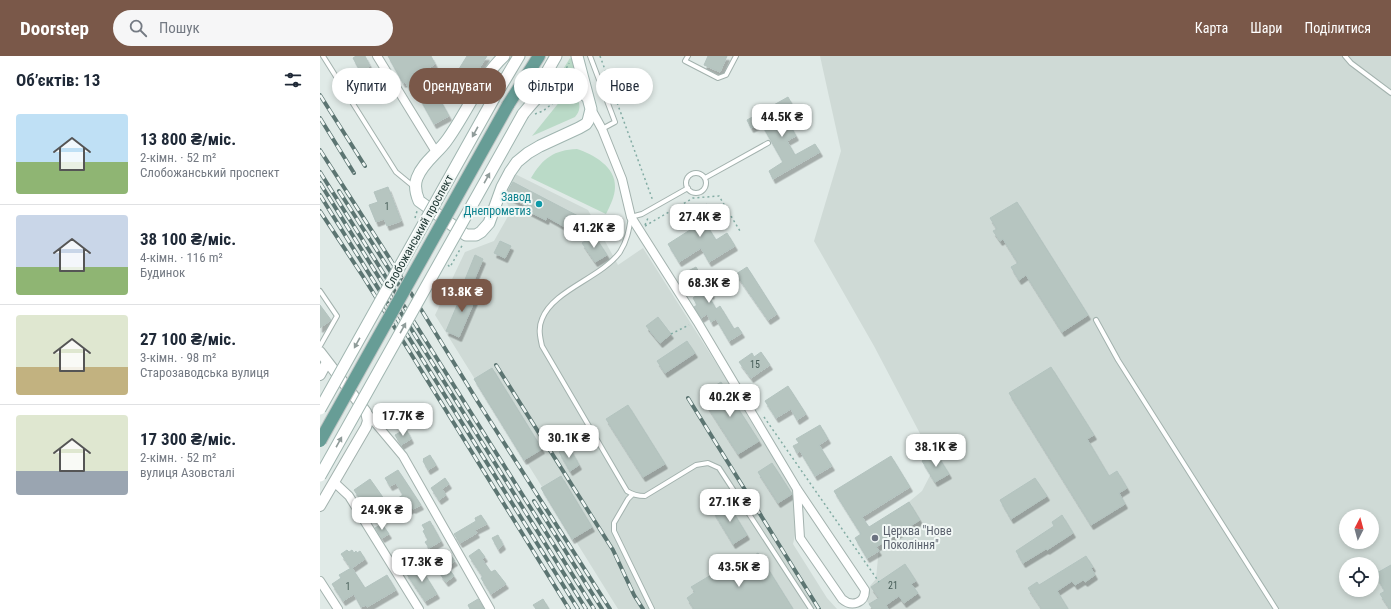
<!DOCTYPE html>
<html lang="uk">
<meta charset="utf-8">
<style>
:root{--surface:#fff;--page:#f6f6f7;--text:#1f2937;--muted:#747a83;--line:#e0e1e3;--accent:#7a5849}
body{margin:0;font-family:"Roboto Condensed",sans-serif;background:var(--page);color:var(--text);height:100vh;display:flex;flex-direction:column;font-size:15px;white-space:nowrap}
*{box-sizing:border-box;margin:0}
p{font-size:13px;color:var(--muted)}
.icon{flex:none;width:22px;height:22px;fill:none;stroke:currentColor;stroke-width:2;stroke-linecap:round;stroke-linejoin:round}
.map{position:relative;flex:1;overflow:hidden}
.drawer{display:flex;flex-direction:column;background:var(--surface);width:320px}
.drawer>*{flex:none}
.hud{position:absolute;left:12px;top:12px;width:380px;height:36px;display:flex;gap:8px}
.needle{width:26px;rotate:6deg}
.tools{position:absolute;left:1019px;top:453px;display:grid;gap:8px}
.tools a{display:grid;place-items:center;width:40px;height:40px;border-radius:50%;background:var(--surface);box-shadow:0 2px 6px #0003;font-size:20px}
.price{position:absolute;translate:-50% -34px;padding:0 9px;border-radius:8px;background:#fff;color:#222;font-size:13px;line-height:26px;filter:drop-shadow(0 1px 2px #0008)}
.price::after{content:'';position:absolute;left:50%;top:24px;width:12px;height:9px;margin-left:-6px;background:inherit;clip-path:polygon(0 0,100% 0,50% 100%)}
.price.on{background:var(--accent);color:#fff}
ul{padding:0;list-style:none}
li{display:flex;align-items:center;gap:12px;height:100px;padding:0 16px}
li+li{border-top:1px solid var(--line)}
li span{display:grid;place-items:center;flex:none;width:112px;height:80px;border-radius:4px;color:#555}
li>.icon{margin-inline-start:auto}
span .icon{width:48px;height:48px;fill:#fffc;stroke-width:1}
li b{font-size:17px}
h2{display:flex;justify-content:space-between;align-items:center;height:48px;padding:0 16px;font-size:17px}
.pill{padding:0 14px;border-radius:18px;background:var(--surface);box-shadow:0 2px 6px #0003;font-size:14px;line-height:36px}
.pill.on{background:var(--accent);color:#fff}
header{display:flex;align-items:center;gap:24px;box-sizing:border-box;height:56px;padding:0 20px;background:var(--accent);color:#fff}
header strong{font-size:19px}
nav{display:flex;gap:22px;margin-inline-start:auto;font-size:14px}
.search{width:280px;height:36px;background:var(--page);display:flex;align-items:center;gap:10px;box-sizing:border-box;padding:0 14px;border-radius:22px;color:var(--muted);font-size:15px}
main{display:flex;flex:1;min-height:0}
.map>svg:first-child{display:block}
</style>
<header>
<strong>Doorstep</strong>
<div class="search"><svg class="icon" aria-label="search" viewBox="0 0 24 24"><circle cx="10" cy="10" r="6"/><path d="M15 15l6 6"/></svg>Пошук</div>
<nav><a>Карта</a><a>Шари</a><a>Поділитися</a></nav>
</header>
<main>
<section class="drawer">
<h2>Об’єктів: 13<svg class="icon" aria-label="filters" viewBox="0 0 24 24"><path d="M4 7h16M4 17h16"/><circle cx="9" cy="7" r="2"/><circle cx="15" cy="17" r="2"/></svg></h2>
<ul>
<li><span style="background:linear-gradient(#bfe0f5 60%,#8fb573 0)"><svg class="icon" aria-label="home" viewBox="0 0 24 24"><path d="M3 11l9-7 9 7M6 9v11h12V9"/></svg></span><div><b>13 800 ₴/міс.</b><p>2-кімн. · 52 m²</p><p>Слобожанський проспект</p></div></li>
<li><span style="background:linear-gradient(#c9d6e8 65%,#8fb573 0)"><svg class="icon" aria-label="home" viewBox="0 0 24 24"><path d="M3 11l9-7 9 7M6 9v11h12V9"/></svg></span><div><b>38 100 ₴/міс.</b><p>4-кімн. · 116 m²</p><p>Будинок</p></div></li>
<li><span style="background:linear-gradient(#dfe7d0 65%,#c2b280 0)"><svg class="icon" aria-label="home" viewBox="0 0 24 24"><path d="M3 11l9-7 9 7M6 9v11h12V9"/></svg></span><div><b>27 100 ₴/міс.</b><p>3-кімн. · 98 m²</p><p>Старозаводська вулиця</p></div></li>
<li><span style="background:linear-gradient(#dfe7d0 70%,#9aa5b1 0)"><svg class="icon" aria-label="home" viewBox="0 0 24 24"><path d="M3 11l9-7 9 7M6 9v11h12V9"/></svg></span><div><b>17 300 ₴/міс.</b><p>2-кімн. · 52 m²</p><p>вулиця Азовсталі</p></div></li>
</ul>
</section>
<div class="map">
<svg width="1071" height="553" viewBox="0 0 1071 553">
<defs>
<filter id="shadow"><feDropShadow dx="2.5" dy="4.5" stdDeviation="0" flood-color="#0004"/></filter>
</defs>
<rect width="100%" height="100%" fill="#e0eae7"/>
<!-- built -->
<path fill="#cfdad6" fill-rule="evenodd" d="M500 0H1071V553H549L551 552 547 545 550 530 556 523 561 469 602 435 616 408 554 290 494 185 521 95ZM1026 460H1052V486H1026ZM1026 508H1052V534H1026Z
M195 118 268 154 298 209 323 192 483 444 473 488 507 542 517 553H298L115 259 145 196 174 185 191 155 184 141 187 133Z"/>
<!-- green -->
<path fill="#badac7" d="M250 2 252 3 260 26 241 24 237 23Z
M245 39C259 37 264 52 255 61L212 80Z
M257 93C273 98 296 111 295 131 295 140 290 150 286 158L211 122C223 102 234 94 257 93Z"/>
<!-- building -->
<path fill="#b6c5c0" stroke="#b3c3bf" filter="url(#shadow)" d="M36 0H45L50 10 40 15 33 2Z
M68 0H111L115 8 104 15 129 60 114 68 94 32 90 34 85 26 83 27Z
M147 0H167L143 38 129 29Z
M388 0H407L400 16 384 9Z
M468 41 473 50 453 61 461 75 470 69 476 80 467 85 475 99 495 88 500 96 453 123 449 115 463 106 441 67 431 72 427 64Z
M193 126 260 161 252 175 227 161 226 164 206 154 208 151 186 139Z
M68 131 81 165 67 170 64 163 56 166 49 149 58 146 54 136Z
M697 146 768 259 742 276 706 219 699 224 691 211 698 207 683 183 680 185 673 175 677 173 670 162Z
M387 148 393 158 383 163 396 184 407 177 415 190 389 206 381 192 359 206 348 188 370 174 363 162Z
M274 179 287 199 275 206 262 187Z
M180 185 191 190 185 202 174 197Z
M155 199 163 203 152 229 144 226Z
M376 211 392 238 388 239 396 253 400 250 414 273 418 271 422 277 409 285 396 263 391 266 387 258 381 262 374 251 377 249 373 242 377 239 364 217Z
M427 211 457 258 448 264 416 218Z
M144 233 157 239 139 281 126 275Z
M0 249 11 264 0 272Z
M338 261 351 278 340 287 326 270Z
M367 285 375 297 345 317 337 305Z
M441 296 450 309 431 322 419 306 432 297 434 301Z
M731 311 774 379 767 383 789 420 797 415 807 432 799 437 805 448 771 469 689 337Z
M172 312 222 393 204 404 154 323Z
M401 326 439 385 418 398 380 339Z
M468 330 486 358 477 364 471 353 456 362 445 345Z
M308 349 345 408 323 421 286 363Z
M500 369 508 383 499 389 512 410 495 420 480 395 477 397 473 390 479 387 476 383Z
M86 373 91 383 81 389 75 379Z
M249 391 259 409 250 415 239 396Z
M616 397 629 418 615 426 602 405Z
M110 399 116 409 108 414 103 405 104 404 103 403Z
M571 400 590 431 542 461 549 471 589 446 600 464 556 491 559 495 547 502 535 482 541 478 514 435Z
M452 407 472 438 458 447 438 416Z
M78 414 101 449 93 453 92 452 82 458 73 445 83 439 76 427 70 430 65 422Z
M241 420 272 471 252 483 221 432Z
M125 422 129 428 122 433 126 439 119 444 111 432Z
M715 422 727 440 691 463 680 444Z
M50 423 69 450 60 456 52 443 44 449 34 434Z
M407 446 427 479 413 488 393 455Z
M161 459 167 468 155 474 157 477 140 487 134 478 156 465 155 462Z
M742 459 753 477 727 494 726 493 703 507 696 495 734 470 732 466Z
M110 465 121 485 109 492 105 486 108 484 103 475 105 474 102 469Z
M62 468 69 478 62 482 55 472Z
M178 479 183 489 178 493 172 482Z
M159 493 165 501 162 503 171 516 175 514 186 528 171 538 161 522 163 521 149 500Z
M27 494 29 496 32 494 34 497 36 495 37 497 40 495 45 503 32 512 45 532 67 519 76 534 47 551 46 549 41 551 34 538 23 545 12 528 21 522 19 519 31 512 21 498Z
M129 497 135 505 127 510 134 520 126 526 120 518 122 516 115 506Z
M438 497 473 553H374L367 542 375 536 371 531 396 516 393 512 413 500 419 509Z
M766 500 773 511 771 512 775 519 765 526 763 524 755 529 752 525 737 535 748 553H722L708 532 717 526 719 529Z
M585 508 596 525 591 528 598 537 584 547 579 540 566 549 568 553H553L549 548 559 542 551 531Z
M99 509 117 538 105 545 86 517Z
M1071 509V553H1070L1060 538 1065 535 1055 518Z
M158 543 164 553H150L148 549Z
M223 543 229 553H216L213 549Z"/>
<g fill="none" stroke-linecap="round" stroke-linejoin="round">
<defs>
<path id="service" d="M3 0 76 116 93 130
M270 0 295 66 282 73
M368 0 365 5 398 22 406 19 416 0
M1025 0 1031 7 1071 37
M366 127a10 10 0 1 1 20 0a10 10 0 1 1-20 0Z
M385 122 448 87
M368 132 322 158 311 161C309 174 307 185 300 196 281 222 233 234 222 263 218 272 220 281 222 290L307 435C313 439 317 440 325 440L376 409 388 407 399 412 491 553
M0 235 17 260 0 290
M776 264 798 304 956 553
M312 439 308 443 294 467V475L332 553"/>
<path id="minor" d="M57 0 116 96
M271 53 282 73 302 123 311 161 377 265 477 433 545 534C545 548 531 551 522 543L480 482 477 433
M47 357 83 400 170 553
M14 426 29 440 99 553
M0 525 18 553"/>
<path id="tertiary" d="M0 296 46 356 48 365 46 371 0 450
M0 319 7 306"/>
<path id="secondary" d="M184 0C161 21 146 58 127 84 118 97 103 106 97 122 94 130 96 138 99 145L146 179H156L161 176 169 167 182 131 190 116 197 106 208 97 220 90 259 72 266 68 268 65 271 53 257 0
M174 42 199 0
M211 44 236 0
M203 58C208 52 218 39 225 36 227 34 231 34 234 33 248 29 258 31 268 42"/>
<path id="primary" d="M188 49 219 0"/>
</defs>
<!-- service casing -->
<use href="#service" stroke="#a3b2ae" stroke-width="6"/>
<!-- minor casing -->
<use href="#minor" stroke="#a3b2ae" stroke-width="10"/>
<!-- tertiary casing -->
<use href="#tertiary" stroke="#a3b2ae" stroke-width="12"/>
<!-- secondary casing -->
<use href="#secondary" stroke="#a0b5b0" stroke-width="13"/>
<!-- primary casing -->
<use href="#primary" stroke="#bdc4c3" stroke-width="14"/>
<!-- path -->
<path stroke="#83aca4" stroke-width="1.5" stroke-dasharray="2 3" stroke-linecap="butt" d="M280 0 333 145
M242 21 249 7
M215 58 223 55 238 43
M95 162 97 155
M325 169 328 162
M325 170 373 142 399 140 420 175
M128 209 130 211 143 188
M351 278 369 269
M444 361 559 526"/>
<!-- service -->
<use href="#service" stroke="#fff" stroke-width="4"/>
<!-- minor -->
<use href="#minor" stroke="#fff" stroke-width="8"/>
<!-- tertiary -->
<use href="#tertiary" stroke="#fff" stroke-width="10"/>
<!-- secondary -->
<use href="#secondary" stroke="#fff" stroke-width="11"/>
<!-- primary -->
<use href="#primary" stroke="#679d96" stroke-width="12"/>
<defs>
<path id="rail" d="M0 39 45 110
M0 62 34 117
M0 94 70 203 158 346 290 553
M0 116 274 553
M0 127 266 553
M19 135 86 240
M0 139 258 553
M0 155 44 222 249 553
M176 309 293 494 314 539 323 553
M368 342 499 553
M214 445 282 553"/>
</defs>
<!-- rail casing -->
<use href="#rail" stroke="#5c7572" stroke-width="4"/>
<!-- rail -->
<use href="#rail" stroke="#f1f7f5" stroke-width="2.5" stroke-dasharray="8" stroke-linecap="butt"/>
<defs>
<path id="secondary-bridge" d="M0 353 174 42
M0 420 203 58"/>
<path id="primary-bridge" d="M0 385 188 49"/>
</defs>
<!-- secondary-bridge casing -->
<use href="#secondary-bridge" stroke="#a0b5b0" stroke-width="13" stroke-linecap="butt"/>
<!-- primary-bridge casing -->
<use href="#primary-bridge" stroke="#bdc4c3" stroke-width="14" stroke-linecap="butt"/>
<!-- secondary-bridge -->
<use href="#secondary-bridge" stroke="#fff" stroke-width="11"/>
<!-- primary-bridge -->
<use href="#primary-bridge" stroke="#679d96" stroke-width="12"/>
</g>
<!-- one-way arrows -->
<defs><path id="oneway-solid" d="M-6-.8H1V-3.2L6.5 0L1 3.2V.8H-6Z"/></defs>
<g fill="#909c9a">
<use href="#oneway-solid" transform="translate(155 76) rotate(119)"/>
<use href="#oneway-solid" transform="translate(167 122) rotate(-61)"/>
<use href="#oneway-solid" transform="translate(83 272) rotate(-61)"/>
<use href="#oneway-solid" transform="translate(37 287) rotate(119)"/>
<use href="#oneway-solid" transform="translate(19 386) rotate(-61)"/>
</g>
<!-- markers -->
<circle fill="#0f9aa8" stroke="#f1f7f5" stroke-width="1.5" cx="219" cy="148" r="4"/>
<circle fill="#6b7280" stroke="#f1f7f5" stroke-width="1.5" cx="555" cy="482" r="4"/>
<g text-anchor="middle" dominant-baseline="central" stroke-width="4" stroke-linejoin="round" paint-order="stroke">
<!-- number labels -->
<g font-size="10" fill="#475d58">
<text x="67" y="150">1</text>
<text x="435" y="308">15</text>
<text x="573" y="529">21</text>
<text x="28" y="530">1</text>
</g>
<!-- culture labels -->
<g font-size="12" fill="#0d838f" stroke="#f1f7f5" text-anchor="end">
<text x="211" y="141">Завод<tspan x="211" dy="14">Днепрометиз</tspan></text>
</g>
<!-- street labels -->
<g font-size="12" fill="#223a36" stroke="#f1f7f5">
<text transform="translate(99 176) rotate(-61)">Слобожанський проспект</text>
</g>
<!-- worship labels -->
<g font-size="12" fill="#5b616d" stroke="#f1f7f5" text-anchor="start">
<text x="563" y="475">Церква "Нове<tspan x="563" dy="14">Покоління"</tspan></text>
</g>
</g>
</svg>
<div class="tools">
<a><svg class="needle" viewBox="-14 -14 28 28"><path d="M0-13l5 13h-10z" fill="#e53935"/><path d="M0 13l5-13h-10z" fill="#747a83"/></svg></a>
<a><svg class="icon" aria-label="locate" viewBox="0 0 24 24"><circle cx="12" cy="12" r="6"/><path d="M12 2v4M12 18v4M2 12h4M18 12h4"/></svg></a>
</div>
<b class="price" style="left:462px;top:82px">44.5K ₴</b>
<b class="price" style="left:380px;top:182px">27.4K ₴</b>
<b class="price" style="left:274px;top:193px">41.2K ₴</b>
<b class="price" style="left:389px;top:248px">68.3K ₴</b>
<b class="price on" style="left:142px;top:257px">13.8K ₴</b>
<b class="price" style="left:410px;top:362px">40.2K ₴</b>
<b class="price" style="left:83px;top:381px">17.7K ₴</b>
<b class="price" style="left:249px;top:403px">30.1K ₴</b>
<b class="price" style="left:616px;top:412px">38.1K ₴</b>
<b class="price" style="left:410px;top:467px">27.1K ₴</b>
<b class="price" style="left:62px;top:475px">24.9K ₴</b>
<b class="price" style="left:102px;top:527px">17.3K ₴</b>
<b class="price" style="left:419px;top:532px">43.5K ₴</b>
<div class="hud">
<a class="pill">Купити</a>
<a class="pill on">Орендувати</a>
<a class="pill">Фільтри</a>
<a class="pill">Нове</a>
</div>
</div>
</main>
